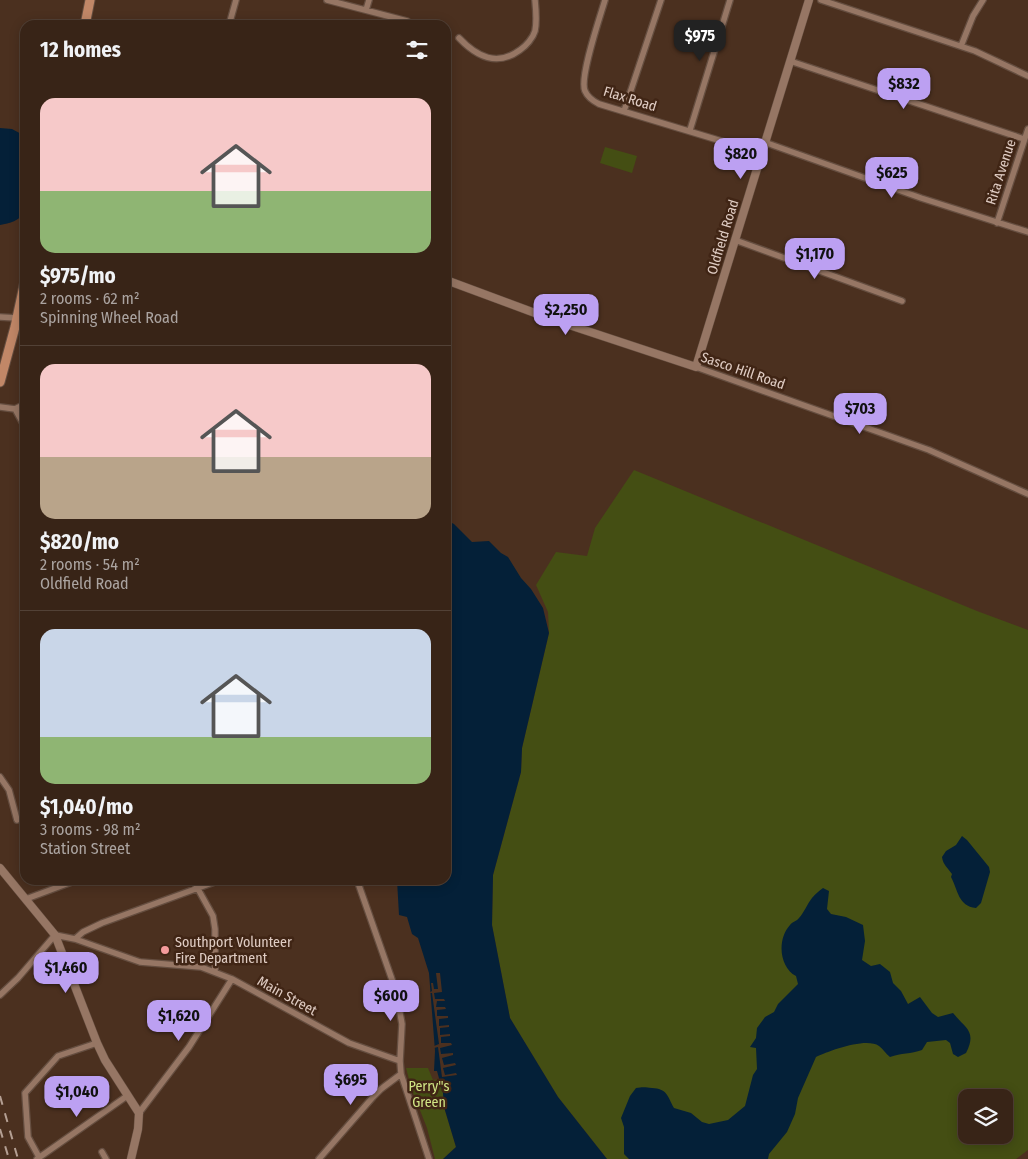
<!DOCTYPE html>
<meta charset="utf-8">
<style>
:root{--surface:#382417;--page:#3f2c20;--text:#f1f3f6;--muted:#aba4a1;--line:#524136;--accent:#bca0f2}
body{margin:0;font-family:"Fira Sans Condensed",sans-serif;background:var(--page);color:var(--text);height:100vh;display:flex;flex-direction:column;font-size:19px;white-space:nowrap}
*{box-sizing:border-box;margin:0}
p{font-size:16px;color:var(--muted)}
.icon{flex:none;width:28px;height:28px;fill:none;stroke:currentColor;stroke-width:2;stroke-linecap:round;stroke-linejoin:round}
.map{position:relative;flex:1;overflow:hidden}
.drawer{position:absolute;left:20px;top:20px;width:431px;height:865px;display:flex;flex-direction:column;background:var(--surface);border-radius:15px;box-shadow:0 2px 12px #0003,0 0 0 1px var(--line)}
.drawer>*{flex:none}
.tools{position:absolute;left:958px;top:1089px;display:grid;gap:10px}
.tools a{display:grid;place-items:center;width:55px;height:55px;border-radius:10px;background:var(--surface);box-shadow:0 2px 12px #0003,0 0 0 1px var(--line);font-size:25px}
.price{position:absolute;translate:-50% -42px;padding:0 11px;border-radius:10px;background:var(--accent);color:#111;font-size:16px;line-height:32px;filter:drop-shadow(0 1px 2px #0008)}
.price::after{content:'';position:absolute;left:50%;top:30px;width:15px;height:11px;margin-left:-8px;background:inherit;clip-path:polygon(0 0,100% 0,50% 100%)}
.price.current{background:#222;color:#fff}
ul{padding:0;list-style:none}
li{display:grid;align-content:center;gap:10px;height:265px;padding:0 20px}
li+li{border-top:1px solid var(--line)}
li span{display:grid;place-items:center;height:155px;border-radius:15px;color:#555}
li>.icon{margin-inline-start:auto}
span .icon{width:90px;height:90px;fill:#fffc;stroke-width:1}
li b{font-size:21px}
h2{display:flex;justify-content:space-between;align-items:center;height:60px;padding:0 20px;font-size:21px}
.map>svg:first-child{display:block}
</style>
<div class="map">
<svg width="1028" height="1159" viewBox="0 0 1028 1159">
<rect width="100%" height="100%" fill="#4b301f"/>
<!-- green -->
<path fill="#444e13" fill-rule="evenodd" d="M605 147 637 156 632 173 600 163Z
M634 470 977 611 1028 630V1150L1016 1159H607L558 1097 510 1018 492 925 493 875 521 772 522 748 549 633 548 612 536 585 556 552 587 556 595 528ZM966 1098H1004V1135H966Z
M406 1068H428L433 1080 439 1079 443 1093 444 1107 456 1147 443 1159H435L427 1128 412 1090Z"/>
<!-- water -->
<path fill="#042038" d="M0 128 12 129 25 136V212C19 221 10 223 0 225Z
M446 520 454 524 472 542 489 541 501 553 508 557 521 578 531 589 543 608 549 633 522 748 521 772 493 875 492 925 510 1018 558 1097 607 1159H443L456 1147 444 1107 443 1093 437 1071H434L435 1051 429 973 418 938 412 934 407 917 399 915 397 880H446Z
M962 836 967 840 989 867 990 872 981 903 976 908C958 906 958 890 951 877L952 874C948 868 943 865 942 857L946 851 956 845Z
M823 888 829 891 827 909 831 914 846 917 863 925 865 941 862 960 871 966 880 964 890 972 893 983 901 991 908 1004 920 997 932 1013 938 1017 953 1013C966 1029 977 1031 966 1053L958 1057 953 1054 950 1043 946 1040 927 1042 922 1050C911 1054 901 1053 890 1057 886 1054 883 1049 879 1046 866 1037 829 1051 816 1057L798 1098 795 1114 787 1132 769 1154 768 1159H629L624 1154V1127L621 1118 630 1096 636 1088C642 1087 645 1087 652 1088 667 1089 667 1095 674 1108L691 1113 702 1122 709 1124 728 1120 745 1106 753 1075 757 1069 756 1048 750 1047 756 1038 757 1028 765 1017 774 1012 778 1004 798 984 796 976C779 967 777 939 790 925 792 922 797 921 799 918 804 913 807 904 812 898 815 894 819 891 823 888Z"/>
<!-- pier -->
<path fill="#4b301f" d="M436 973H440L442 992 434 993 435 999H444L445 1001H437L436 1007H445L446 1009 437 1010V1016H448V1018L439 1019V1026L449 1025V1027L440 1028V1035L450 1034V1036L441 1037V1043H451L452 1045 440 1048 441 1054 453 1053V1055L442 1058 444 1065 455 1063 456 1065 443 1068 445 1075 456 1073 457 1075 442 1077 438 1047 434 1048V1046L439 1044 432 993H429L432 991 431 983H433L434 989H438Z"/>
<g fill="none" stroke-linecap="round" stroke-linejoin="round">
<defs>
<path id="minor" d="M327 0 407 21
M605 0C600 17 579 78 585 91 588 98 593 101 599 104L761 153
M821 0 975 51 1028 76
M366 10 369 0
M229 25 236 0
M459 38C477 57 497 67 520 50 526 46 533 38 535 31 537 22 536 10 535 0
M961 46 973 16 983 0
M790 61 1024 139
M624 111 661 0
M690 130 730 0
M764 142 921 198 1028 232
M997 223 1028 129
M735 240 902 301
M0 317 17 318
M696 367 929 450 1028 494
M0 407 15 409 25 404
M15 409 25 427
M25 629V639
M0 777 9 790 17 820
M193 880 213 916 215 929V972
M357 880 396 991 402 1024 400 1061 401 1074 429 1159
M26 899 77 880
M75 939 140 962 201 967 232 979 349 1043 400 1061
M0 995 18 978 55 935 75 939 83 932 102 923 220 880
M139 1113 189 1047 232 979
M102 1152 106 1159
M39 1157 28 1137 25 1093 58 1056 97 1043
M37 1159 127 1096
M319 1159 373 1097 381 1089 401 1074"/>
<path id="tertiary" d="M446 280 551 319 696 367 809 0
M0 868 55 935 97 1043 105 1060 139 1113 138 1129 131 1159"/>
<path id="primary" d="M85 25 90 0
M0 382 15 327 25 281"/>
</defs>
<!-- minor casing -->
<use href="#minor" stroke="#654e40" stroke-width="8"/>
<!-- tertiary casing -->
<use href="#tertiary" stroke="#654e40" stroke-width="9"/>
<!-- primary casing -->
<use href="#primary" stroke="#654e40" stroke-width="11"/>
<!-- minor -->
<use href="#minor" stroke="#967664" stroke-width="5.5"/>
<!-- tertiary -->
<use href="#tertiary" stroke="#967664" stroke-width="8"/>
<!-- primary -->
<use href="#primary" stroke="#c18767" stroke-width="9"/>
<!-- rail -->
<path stroke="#b49f93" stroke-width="2" stroke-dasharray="9 9" stroke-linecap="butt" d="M0 1096 18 1159
M0 1129 9 1159"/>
</g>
<!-- markers -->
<circle fill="#f59b9c" stroke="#402515" stroke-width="2" cx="165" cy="950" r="5"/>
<g text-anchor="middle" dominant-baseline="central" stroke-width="5" stroke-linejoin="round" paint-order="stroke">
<!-- street labels -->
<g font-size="14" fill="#e0cdc4" stroke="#402515">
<text transform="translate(630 99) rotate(17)">Flax Road</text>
<text transform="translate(1001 172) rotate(-72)">Rita Avenue</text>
<text transform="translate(723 237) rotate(-73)">Oldfield Road</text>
<text transform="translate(743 371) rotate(19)">Sasco Hill Road</text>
<text transform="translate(287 996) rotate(29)">Main Street</text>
</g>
<!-- poi labels -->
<g font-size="14" fill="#e0cdc4" stroke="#402515" text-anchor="start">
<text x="175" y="942">Southport Volunteer<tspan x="175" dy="16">Fire Department</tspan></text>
</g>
<!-- park labels -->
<g font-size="14" fill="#d1e685" stroke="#402515">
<text x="429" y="1086">Perry"s<tspan x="429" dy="16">Green</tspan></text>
</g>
</g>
</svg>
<div class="tools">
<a><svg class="icon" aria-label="layers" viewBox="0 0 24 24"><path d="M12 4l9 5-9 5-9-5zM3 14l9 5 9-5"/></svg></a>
</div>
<b class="price current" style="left:700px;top:62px">$975</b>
<b class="price" style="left:904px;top:110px">$832</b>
<b class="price" style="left:741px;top:180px">$820</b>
<b class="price" style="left:892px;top:199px">$625</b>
<b class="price" style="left:815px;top:280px">$1,170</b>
<b class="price" style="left:566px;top:336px">$2,250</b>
<b class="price" style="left:860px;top:435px">$703</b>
<b class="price" style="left:66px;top:994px">$1,460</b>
<b class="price" style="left:391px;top:1022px">$600</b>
<b class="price" style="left:179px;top:1042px">$1,620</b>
<b class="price" style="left:351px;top:1106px">$695</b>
<b class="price" style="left:77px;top:1118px">$1,040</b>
<section class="drawer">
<h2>12 homes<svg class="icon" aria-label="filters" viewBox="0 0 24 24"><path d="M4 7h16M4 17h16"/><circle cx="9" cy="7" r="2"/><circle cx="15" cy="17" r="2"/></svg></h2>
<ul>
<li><span style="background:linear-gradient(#f6c9c9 60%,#8fb573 0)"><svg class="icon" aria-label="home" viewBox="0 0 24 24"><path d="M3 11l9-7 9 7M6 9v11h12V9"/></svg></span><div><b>$975/mo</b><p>2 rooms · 62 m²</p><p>Spinning Wheel Road</p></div></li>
<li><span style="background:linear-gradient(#f6c9c9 60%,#b9a48a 0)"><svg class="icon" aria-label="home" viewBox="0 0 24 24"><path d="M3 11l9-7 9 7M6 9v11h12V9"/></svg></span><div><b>$820/mo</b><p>2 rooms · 54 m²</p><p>Oldfield Road</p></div></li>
<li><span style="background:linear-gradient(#c9d6e8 70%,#8fb573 0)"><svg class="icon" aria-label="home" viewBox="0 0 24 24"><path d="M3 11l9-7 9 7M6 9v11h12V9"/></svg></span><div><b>$1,040/mo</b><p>3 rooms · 98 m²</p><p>Station Street</p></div></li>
</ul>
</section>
</div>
